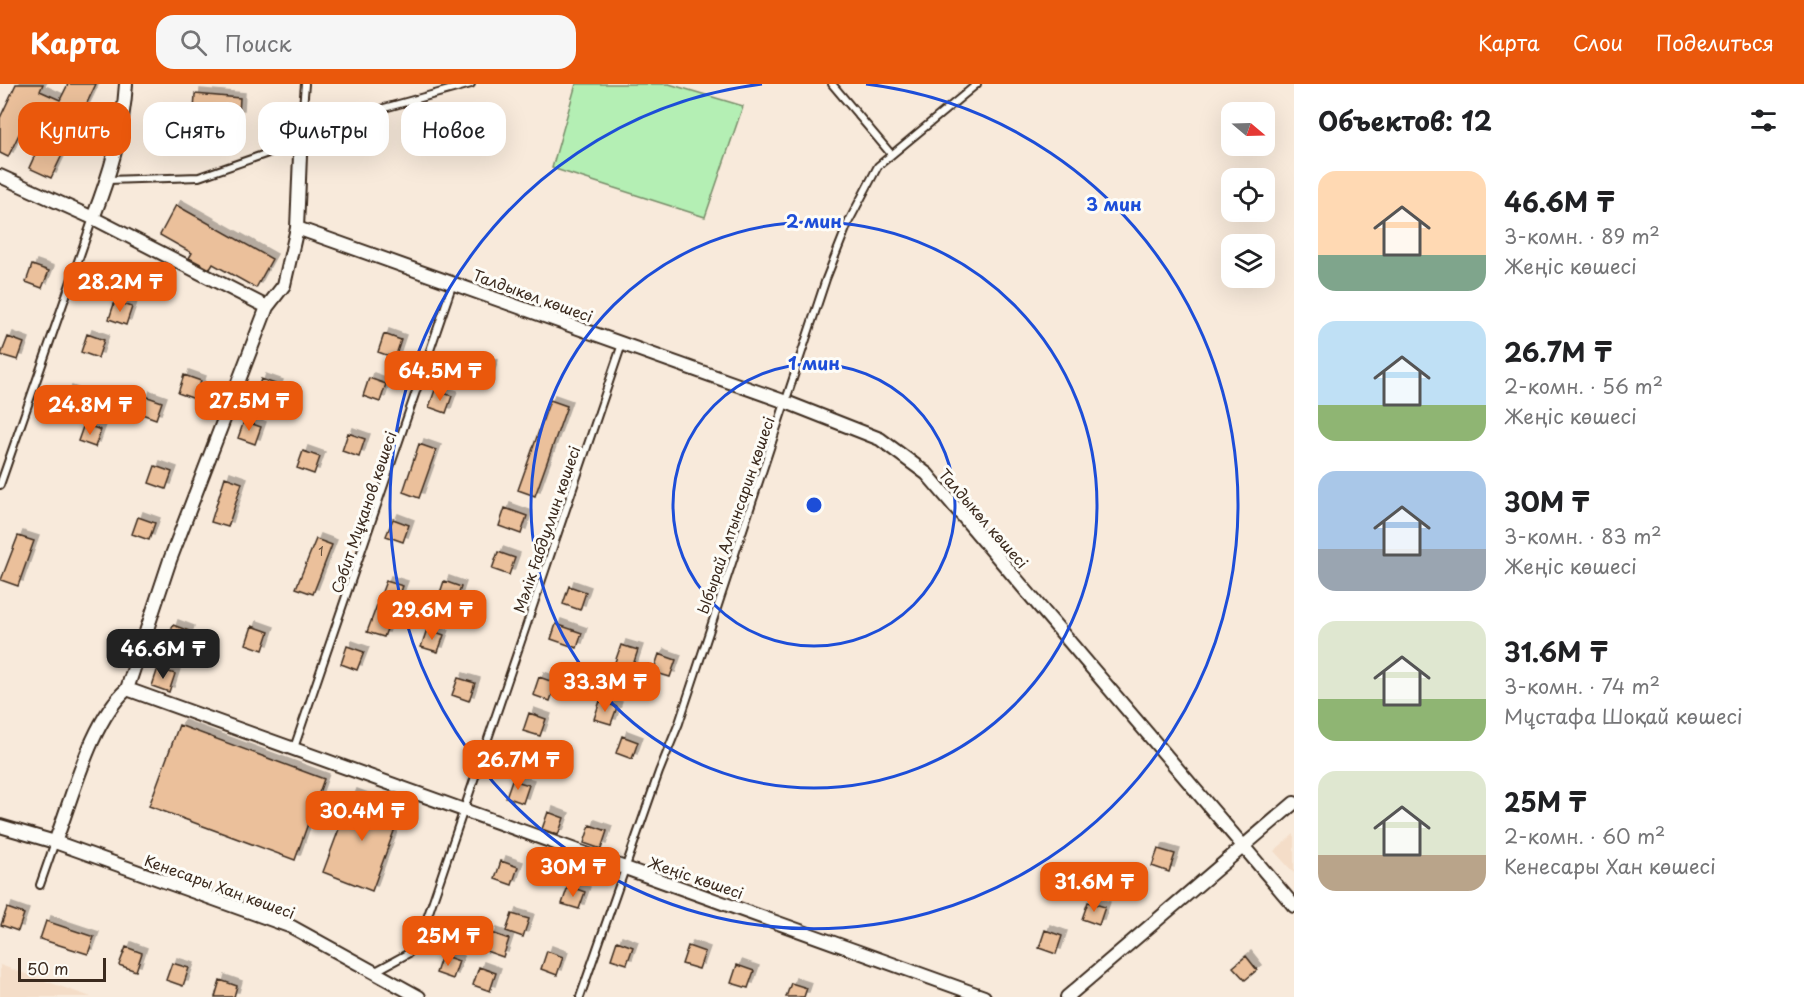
<!DOCTYPE html>
<html lang="ru">
<meta charset="utf-8">
<style>
:root{--surface:#fff;--page:#f6f6f6;--text:#202124;--muted:#757577;--accent:#ea580c}
body{margin:0;font-family:"Playpen Sans",sans-serif;background:var(--page);color:var(--text);height:100vh;display:flex;flex-direction:column;font-size:22px;white-space:nowrap}
*{box-sizing:border-box;margin:0}
p{font-size:20px;color:var(--muted)}
.icon{flex:none;width:33px;height:33px;fill:none;stroke:currentColor;stroke-width:2;stroke-linecap:round;stroke-linejoin:round}
.map{position:relative;flex:1;overflow:hidden}
.sheet{display:flex;flex-direction:column;background:var(--surface);width:510px}
.sheet>*{flex:none}
.guide{position:absolute;left:18px;top:18px;width:570px;height:54px;display:flex;gap:12px}
.needle{width:39px;rotate:109deg}
.fabs{position:absolute;left:1221px;top:18px;display:grid;gap:12px}
.fabs a{display:grid;place-items:center;width:54px;height:54px;border-radius:12px;background:var(--surface);box-shadow:0 6px 24px #0002;font-size:30px}
.scale{position:absolute;left:18px;bottom:15px;width:88px;box-sizing:border-box;padding-left:6px;border:3px solid #3b2a1e;border-top:0;font-size:16px;line-height:21px;white-space:nowrap;color:#3b2a1e;-webkit-text-stroke:4px #fdfcf7;paint-order:stroke}
.price{position:absolute;translate:-50% -51px;padding:0 14px;border-radius:12px;background:var(--accent);color:#fff;font-size:20px;line-height:39px;filter:drop-shadow(0 2px 3px #0008)}
.price::after{content:'';position:absolute;left:50%;top:36px;width:18px;height:14px;margin-left:-9px;background:inherit;clip-path:polygon(0 0,100% 0,50% 100%)}
.price.current{background:#222;color:#fff}
ul{padding:0;list-style:none}
li{display:flex;align-items:center;gap:18px;height:150px;padding:0 24px}
li span{display:grid;place-items:center;flex:none;width:168px;height:120px;border-radius:18px;color:#555}
li>.icon{margin-inline-start:auto}
span .icon{width:72px;height:72px;fill:#fffc;stroke-width:1}
li b{font-size:26px}
h2{display:flex;justify-content:space-between;align-items:center;height:72px;padding:0 24px;font-size:26px}
.tag{padding:0 21px;border-radius:18px;background:var(--surface);box-shadow:0 6px 24px #0002;font-size:21px;line-height:54px}
.tag.current{background:var(--accent);color:#fff}
header{display:flex;align-items:center;gap:36px;box-sizing:border-box;height:84px;padding:0 30px;background:var(--accent);color:#fff}
header strong{font-size:28px}
nav{display:flex;gap:33px;margin-inline-start:auto;font-size:21px}
.search{width:420px;height:54px;background:var(--page);display:flex;align-items:center;gap:15px;box-sizing:border-box;padding:0 21px;border-radius:18px;color:var(--muted);font-size:22px}
main{display:flex;flex:1;min-height:0}
.map>svg:first-child{display:block}
</style>
<header>
<strong>Карта</strong>
<div class="search"><svg class="icon" aria-label="search" viewBox="0 0 24 24"><circle cx="10" cy="10" r="6"/><path d="M15 15l6 6"/></svg>Поиск</div>
<nav><a>Карта</a><a>Слои</a><a>Поделиться</a></nav>
</header>
<main>
<div class="map">
<svg width="1294" height="913" viewBox="0 0 1294 913">
<defs>
<filter id="shadow"><feDropShadow dx="5" dy="-5" stdDeviation="0" flood-color="#0004"/></filter>
</defs>
<rect width="100%" height="100%" fill="#f8eadb"/>
<filter id="ink" filterUnits="userSpaceOnUse"><feTurbulence type="fractalNoise" baseFrequency=".0167" numOctaves="2"/><feDisplacementMap in="SourceGraphic" scale="12" xChannelSelector="R" yChannelSelector="G"/><feConvolveMatrix kernelMatrix="1 2 1 2 8 2 1 2 1" color-interpolation-filters="sRGB"/></filter>
<g filter="url(#ink)">
<!-- built -->
<path fill="#f4ddc8" d="M1294 750V789L1274 767Z
M0 881 91 913H0Z"/>
<!-- green -->
<path fill="#b4efb4" stroke="#788c69" stroke-width="1.5" d="M576 0H669L743 22 705 133 552 84Z"/>
<!-- building -->
<path fill="#ebc09b" stroke="#3b2a1e" stroke-width="1.5" filter="url(#shadow)" d="M16 0H43L40 7 60 16 68 0H96L51 94 29 84 54 29 34 19 8 73 0 69V34Z
M195 10 240 14 239 31 194 28Z
M154 33 171 34 170 51 153 50Z
M176 121 272 175 256 204 213 180 210 185 189 174 192 169 160 151Z
M32 181 49 187 42 204 26 198Z
M115 217 132 223 126 241 109 235Z
M87 250 104 256 98 274 81 268Z
M384 250 401 256 395 274 378 268Z
M8 253 24 259 18 276 1 271Z
M476 276 493 281 487 299 470 293Z
M184 291 201 297 195 315 178 309Z
M369 294 386 300 380 318 363 312Z
M261 295 278 301 272 318 255 313Z
M435 306 452 312 446 329 429 323Z
M67 307 84 313 78 330 61 324Z
M145 312 162 318 156 335 139 329Z
M550 316 567 322 535 412 518 406Z
M244 337 261 343 255 360 238 354Z
M84 340 101 346 95 363 78 357Z
M348 349 365 355 359 373 342 367Z
M419 360 436 366 419 414 403 408Z
M303 367 320 373 314 390 297 384Z
M155 382 172 388 166 405 149 399Z
M225 393 242 399 228 443 211 438Z
M505 424 527 432 521 450 499 442Z
M138 433 155 439 149 456 132 450Z
M393 435 409 441 403 458 386 452Z
M18 452 34 457 18 502 1 496Z
M316 455 332 461 313 510 296 504Z
M498 468 515 474 509 491 492 485Z
M386 497 403 502 384 553 367 548Z
M444 497 461 503 455 521 438 515Z
M569 502 586 508 580 526 563 520Z
M556 540 582 549 577 564 551 555Z
M173 541 189 547 183 565 167 559Z
M252 542 269 548 263 566 246 560Z
M427 545 444 551 438 568 421 563Z
M621 561 638 566 632 584 615 578Z
M347 562 364 568 357 586 341 580Z
M659 570 676 576 670 593 653 588Z
M158 584 175 590 169 608 152 602Z
M539 593 556 599 550 617 533 611Z
M458 594 475 599 469 617 452 611Z
M600 617 617 623 611 640 594 635Z
M529 629 546 635 540 652 523 647Z
M179 641 324 695 295 776 149 722Z
M622 652 638 658 632 675 616 669Z
M512 696 529 701 523 719 506 713Z
M352 710 401 728 372 807 323 788Z
M548 728 564 734 558 751 542 745Z
M590 741 607 747 601 765 584 759Z
M1158 765 1175 770 1169 788 1152 782Z
M501 777 518 783 512 801 495 795Z
M568 802 585 808 579 825 562 820Z
M1088 818 1105 823 1099 841 1082 835Z
M7 824 24 830 18 847 1 841Z
M512 830 529 835 523 853 506 847Z
M46 837 94 853 88 870 40 855Z
M1045 846 1062 852 1056 870 1039 864Z
M492 849 509 855 503 873 486 867Z
M617 857 633 863 627 880 611 875Z
M688 862 705 868 699 885 682 880Z
M126 863 142 869 136 887 119 881Z
M547 867 563 873 557 891 541 885Z
M442 871 459 877 453 895 436 889Z
M1246 872 1257 886 1245 896 1233 883Z
M172 879 189 884 183 902 166 896Z
M737 881 754 887 748 904 731 899Z
M479 883 496 889 490 907 473 901Z
M220 896 237 902 234 913H215Z
M791 899 807 904 804 913H786Z"/>
<g fill="none" stroke-linecap="round" stroke-linejoin="round">
<defs>
<path id="lane" d="M832 0 891 70
M301 47 305 0
M108 96 199 93 274 67 301 47 471 0
M0 401 93 134
M294 664 453 199
M40 801 55 758
M374 888 409 869 423 846 622 260
M580 913 659 688 679 639 826 195 849 137 878 82 977 0"/>
<path id="street" d="M0 92 93 134 267 223
M93 134C110 90 123 47 126 0
M297 144 786 318 880 355 927 390 1294 822
M127 605 984 913
M0 742 55 758 292 843 419 913
M55 758C73 712 91 637 127 605L170 476 267 223 284 201 297 144 301 47
M1067 913 1294 719"/>
</defs>
<!-- lane casing -->
<use href="#lane" stroke="#3b2a1e" stroke-width="10"/>
<!-- street casing -->
<use href="#street" stroke="#3b2a1e" stroke-width="16"/>
<!-- lane -->
<use href="#lane" stroke="#fdfcf7" stroke-width="6"/>
<!-- street -->
<use href="#street" stroke="#fdfcf7" stroke-width="12"/>
</g>
</g>
<!-- distance rings -->
<g fill="none" stroke="#1d4ed8" stroke-width="3">
<circle cx="814" cy="421" r="141"/>
<circle cx="814" cy="421" r="283"/>
<path d="M866 0A424 424 0 1 1 762 0"/>
</g>
<g text-anchor="middle" dominant-baseline="central" stroke-width="6" stroke-linejoin="round" paint-order="stroke">
<!-- number labels -->
<g font-size="12" fill="#67503d">
<text x="321" y="467">1</text>
</g>
<!-- street labels -->
<g font-size="15" fill="#3b2a1e" stroke="#fdfcf7">
<text transform="translate(533 211) rotate(20)">Талдыкөл көшесі</text>
<text transform="translate(363 428) rotate(-71)">Сәбит Мұқанов көшесі</text>
<text transform="translate(735 431) rotate(-71)">Ыбырай Алтынсарин көшесі</text>
<text transform="translate(984 434) rotate(49)">Талдыкөл көшесі</text>
<text transform="translate(546 445) rotate(-71)">Мәлік Ғабдуллин көшесі</text>
<text transform="translate(696 793) rotate(19)">Жеңіс көшесі</text>
<text transform="translate(220 802) rotate(20)">Кенесары Хан көшесі</text>
</g>
</g>
<circle cx="814" cy="421" r="9" fill="#1d4ed8" stroke="#fdfcf7" stroke-width="3"/>
<g font-size="18" text-anchor="middle" font-weight="bold" fill="#1d4ed8" stroke="#fdfcf7" stroke-width="6" stroke-linejoin="round" paint-order="stroke">
<text x="1114" y="127">3 мин</text>
<text x="814" y="144">2 мин</text>
<text x="814" y="286">1 мин</text>
</g>
</svg>
<div class="fabs">
<a><svg class="needle" viewBox="-14 -14 28 28"><path d="M0-13l5 13h-10z" fill="#e53935"/><path d="M0 13l5-13h-10z" fill="#757577"/></svg></a>
<a><svg class="icon" aria-label="locate" viewBox="0 0 24 24"><circle cx="12" cy="12" r="6"/><path d="M12 2v4M12 18v4M2 12h4M18 12h4"/></svg></a>
<a><svg class="icon" aria-label="layers" viewBox="0 0 24 24"><path d="M12 4l9 5-9 5-9-5zM3 14l9 5 9-5"/></svg></a>
</div>
<div class="scale">50 m</div>
<b class="price" style="left:120px;top:229px">28.2M ₸</b>
<b class="price" style="left:440px;top:318px">64.5M ₸</b>
<b class="price" style="left:249px;top:348px">27.5M ₸</b>
<b class="price" style="left:90px;top:352px">24.8M ₸</b>
<b class="price" style="left:432px;top:557px">29.6M ₸</b>
<b class="price current" style="left:163px;top:596px">46.6M ₸</b>
<b class="price" style="left:605px;top:629px">33.3M ₸</b>
<b class="price" style="left:518px;top:707px">26.7M ₸</b>
<b class="price" style="left:362px;top:758px">30.4M ₸</b>
<b class="price" style="left:573px;top:814px">30M ₸</b>
<b class="price" style="left:1094px;top:829px">31.6M ₸</b>
<b class="price" style="left:448px;top:883px">25M ₸</b>
<div class="guide">
<a class="tag current">Купить</a>
<a class="tag">Снять</a>
<a class="tag">Фильтры</a>
<a class="tag">Новое</a>
</div>
</div>
<section class="sheet">
<h2>Объектов: 12<svg class="icon" aria-label="filters" viewBox="0 0 24 24"><path d="M4 7h16M4 17h16"/><circle cx="9" cy="7" r="2"/><circle cx="15" cy="17" r="2"/></svg></h2>
<ul>
<li><span style="background:linear-gradient(#ffd9b3 70%,#7fa58c 0)"><svg class="icon" aria-label="home" viewBox="0 0 24 24"><path d="M3 11l9-7 9 7M6 9v11h12V9"/></svg></span><div><b>46.6M ₸</b><p>3-комн. · 89 m²</p><p>Жеңіс көшесі</p></div></li>
<li><span style="background:linear-gradient(#bfe0f5 70%,#8fb573 0)"><svg class="icon" aria-label="home" viewBox="0 0 24 24"><path d="M3 11l9-7 9 7M6 9v11h12V9"/></svg></span><div><b>26.7M ₸</b><p>2-комн. · 56 m²</p><p>Жеңіс көшесі</p></div></li>
<li><span style="background:linear-gradient(#a9c7e8 65%,#9aa5b1 0)"><svg class="icon" aria-label="home" viewBox="0 0 24 24"><path d="M3 11l9-7 9 7M6 9v11h12V9"/></svg></span><div><b>30M ₸</b><p>3-комн. · 83 m²</p><p>Жеңіс көшесі</p></div></li>
<li><span style="background:linear-gradient(#dfe7d0 65%,#8fb573 0)"><svg class="icon" aria-label="home" viewBox="0 0 24 24"><path d="M3 11l9-7 9 7M6 9v11h12V9"/></svg></span><div><b>31.6M ₸</b><p>3-комн. · 74 m²</p><p>Мұстафа Шоқай көшесі</p></div></li>
<li><span style="background:linear-gradient(#dfe7d0 70%,#b9a48a 0)"><svg class="icon" aria-label="home" viewBox="0 0 24 24"><path d="M3 11l9-7 9 7M6 9v11h12V9"/></svg></span><div><b>25M ₸</b><p>2-комн. · 60 m²</p><p>Кенесары Хан көшесі</p></div></li>
</ul>
</section>
</main>
